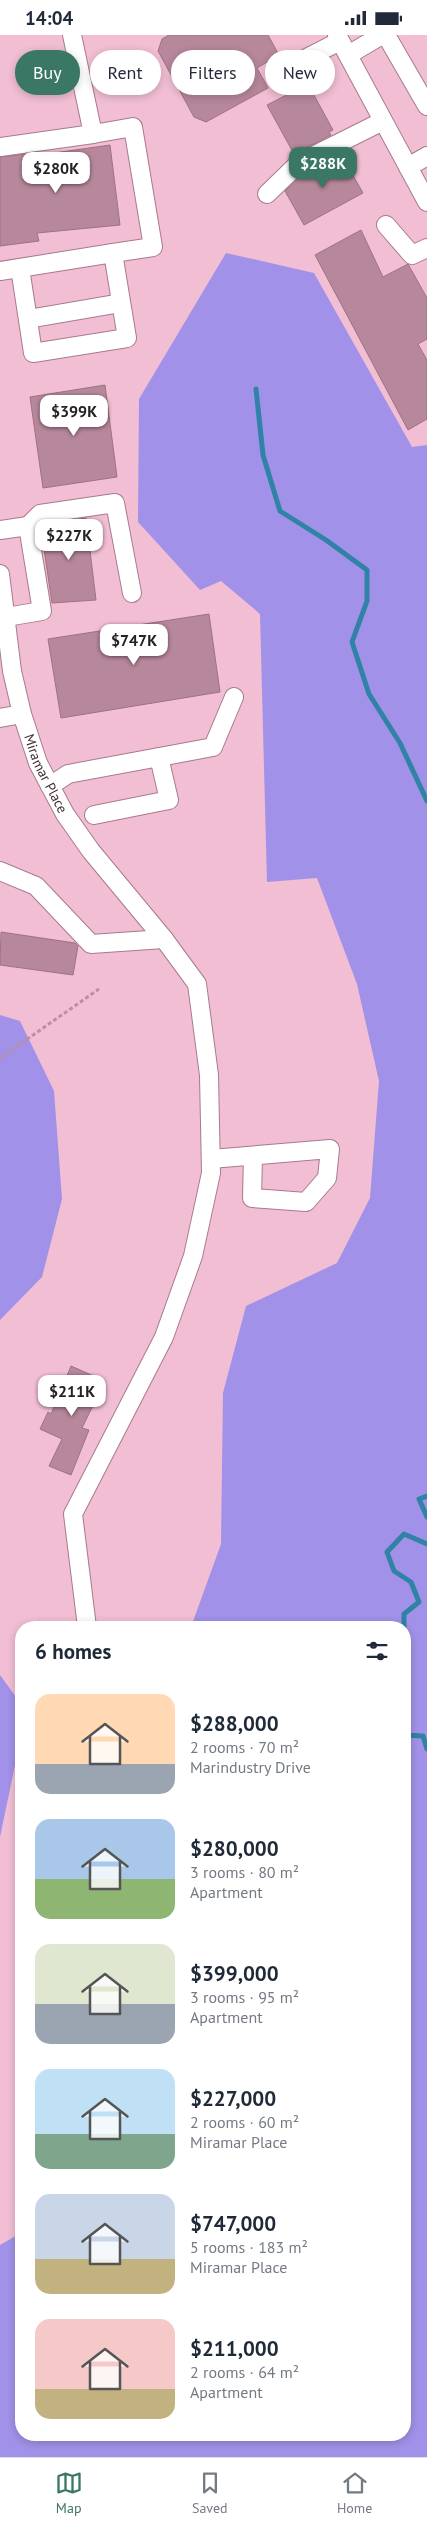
<!DOCTYPE html>
<meta charset="utf-8">
<style>
:root{--surface:#fff;--page:#f6f6f7;--text:#1f2937;--muted:#747a83;--line:#e0e1e3;--accent:#3a7865}
body{margin:0;font-family:"PT Sans",sans-serif;background:var(--page);color:var(--text);height:100vh;display:flex;flex-direction:column;font-size:19px;white-space:nowrap}
*{box-sizing:border-box;margin:0}
p{font-size:16px;color:var(--muted)}
.icon{flex:none;width:28px;height:28px;fill:none;stroke:currentColor;stroke-width:2;stroke-linecap:round;stroke-linejoin:round}
.map{position:relative;flex:1;overflow:hidden}
.sheet{position:absolute;left:15px;top:1586px;width:396px;height:820px;display:flex;flex-direction:column;background:var(--surface);border-radius:20px;box-shadow:0 2px 8px #0003}
.sheet>*{flex:none}
.banner{position:absolute;left:15px;top:15px;width:398px;height:45px;display:flex;gap:10px}
.price{position:absolute;translate:-50% -42px;padding:0 11px;border-radius:10px;background:#fff;color:#222;font-size:16px;line-height:32px;filter:drop-shadow(0 1px 2px #0008)}
.price::after{content:'';position:absolute;left:50%;top:30px;width:15px;height:11px;margin-left:-8px;background:inherit;clip-path:polygon(0 0,100% 0,50% 100%)}
.price.selected{background:var(--accent);color:#fff}
ul{padding:0;list-style:none}
li{display:flex;align-items:center;gap:15px;height:125px;padding:0 20px}
li span{display:grid;place-items:center;flex:none;width:140px;height:100px;border-radius:15px;color:#555}
li>.icon{margin-inline-start:auto}
span .icon{width:60px;height:60px;fill:#fffc;stroke-width:1}
li b{font-size:21px}
h2{display:flex;justify-content:space-between;align-items:center;height:60px;padding:0 20px;font-size:21px}
.chip{padding:0 18px;border-radius:22px;background:var(--surface);box-shadow:0 2px 8px #0003;font-size:18px;line-height:45px}
.chip.selected{background:var(--accent);color:#fff}
.status{display:flex;justify-content:space-between;align-items:center;height:35px;padding:0 25px;background:var(--surface);direction:ltr}
.status svg{height:14px;fill:currentColor}
.menu{display:flex;justify-content:space-around;align-items:center;height:70px;border-top:1px solid var(--line);background:var(--surface);font-size:14px;color:var(--muted)}
.menu a{display:grid;justify-items:center;gap:2px}
.menu .selected{color:var(--accent)}
.map>svg:first-child{display:block}
</style>
<div class="status"><b>14:04</b><svg viewBox="0 0 49 12"><path d="M0 12V9h3v3zM5 12V6h3v6zM10 12V3h3v9zM15 12V0h3v12zM26 1h20v11H26zM47 4h2v5h-2z"/></svg></div>
<div class="map">
<svg width="427" height="2422" viewBox="0 0 427 2422">
<rect width="100%" height="100%" fill="#f1bed3"/>
<!-- green -->
<path fill="#a191e8" d="M226 218 314 238 412 412 427 410V2422H0V2210L21 2198V2400H405V1592H191L221 1509 223 1358 246 1271 337 1228 370 1163 379 1046 357 949 317 843 267 847 260 579 221 546 200 555 138 487 139 364Z
M0 980 20 986 54 1056 62 1164 42 1242 0 1285Z
M0 1640 21 1669V1715L15 1730 0 1802Z"/>
<g fill="none" stroke-linecap="round" stroke-linejoin="round">
<!-- stream -->
<path stroke="#3082a6" stroke-width="5" d="M256 354 263 420 280 476 326 505 367 535V566L352 607 369 659 400 708 427 766
M427 1461 419 1464 427 1482
M404 1592V1579L419 1567 411 1547 394 1536 387 1517 404 1499 427 1509
M405 1644V1655
M405 1700 423 1701 427 1714"/>
</g>
<!-- building -->
<path fill="#b7879c" stroke="#9f7185" d="M169 0H268L279 20 257 33 268 53 206 87 194 82 158 16 162 4Z
M308 49 333 95 329 97 331 100 294 119 267 70Z
M110 110 120 190 37 198 39 206 0 211V122L25 119 26 122Z
M341 119 363 158 304 190 285 156 305 137Z
M361 195 383 242 408 229 427 263V304L418 309 427 325V384L408 395 315 220Z
M105 350 117 442 43 453 30 362Z
M86 483 96 565 52 568 41 494 45 489Z
M209 579 220 657 61 683 48 604Z
M1 897 75 908 78 911 73 940 0 930Z
M71 1331 105 1346 82 1393 89 1395 71 1440 49 1431 62 1404 40 1394 48 1377 51 1379Z"/>
<g fill="none" stroke-linecap="round" stroke-linejoin="round">
<defs>
<g id="minor">
<path d="M337 0 427 167"/>
<path d="M386 0 427 71"/>
<path d="M348 20 382 0"/>
<path d="M291 31 340 6"/>
<path d="M93 99 133 92 153 212 113 218"/>
<path d="M0 112 93 99 72 0"/>
<path d="M408 132 427 121"/>
<path d="M267 159 299 128 383 86"/>
<path d="M386 190 412 220 427 213"/>
<path d="M0 236 113 218 127 303 33 318 20 233"/>
<path d="M28 284 121 268"/>
<path d="M28 491 40 479 115 468 132 558"/>
<path d="M0 495 28 491 42 576 6 582"/>
<path id="s1" d="M0 539 12 636 22 679 38 728 65 779 91 816 164 904 197 949 209 1040 211 1138 193 1221 164 1302 73 1479 87 1592"/>
<path d="M0 683 22 679"/>
<path d="M50 751 68 739 213 712 234 662"/>
<path d="M94 780 169 765 159 722"/>
<path d="M0 836 36 851 91 909 164 904"/>
<path d="M211 1124 330 1114 327 1143 306 1167 252 1163 253 1122"/>
</g>
</defs>
<!-- minor casing -->
<use href="#minor" stroke="#a87a8e" stroke-width="20"/>
<!-- path -->
<path stroke="#b990a1" stroke-width="3" stroke-dasharray="4 2.5" stroke-linecap="butt" d="M0 1023 99 954"/>
<!-- minor -->
<use href="#minor" stroke="#fff" stroke-width="18"/>
</g>
<g text-anchor="middle" dominant-baseline="central" stroke-width="5" stroke-linejoin="round" paint-order="stroke">
<!-- street labels -->
<g font-size="14" fill="#412d36" stroke="#f1bed3">
<text stroke="none"><textPath href="#s1" startOffset="206">Miramar Place</textPath></text>
</g>
</g>
</svg>
<b class="price selected" style="left:323px;top:154px">$288K</b>
<b class="price" style="left:56px;top:159px">$280K</b>
<b class="price" style="left:74px;top:402px">$399K</b>
<b class="price" style="left:69px;top:526px">$227K</b>
<b class="price" style="left:134px;top:631px">$747K</b>
<b class="price" style="left:72px;top:1382px">$211K</b>
<div class="banner">
<a class="chip selected">Buy</a>
<a class="chip">Rent</a>
<a class="chip">Filters</a>
<a class="chip">New</a>
</div>
<section class="sheet">
<h2>6 homes<svg class="icon" aria-label="filters" viewBox="0 0 24 24"><path d="M4 7h16M4 17h16"/><circle cx="9" cy="7" r="2"/><circle cx="15" cy="17" r="2"/></svg></h2>
<ul>
<li><span style="background:linear-gradient(#ffd9b3 70%,#9aa5b1 0)"><svg class="icon" aria-label="home" viewBox="0 0 24 24"><path d="M3 11l9-7 9 7M6 9v11h12V9"/></svg></span><div><b>$288,000</b><p>2 rooms · 70 m²</p><p>Marindustry Drive</p></div></li>
<li><span style="background:linear-gradient(#a9c7e8 60%,#8fb573 0)"><svg class="icon" aria-label="home" viewBox="0 0 24 24"><path d="M3 11l9-7 9 7M6 9v11h12V9"/></svg></span><div><b>$280,000</b><p>3 rooms · 80 m²</p><p>Apartment</p></div></li>
<li><span style="background:linear-gradient(#dfe7d0 60%,#9aa5b1 0)"><svg class="icon" aria-label="home" viewBox="0 0 24 24"><path d="M3 11l9-7 9 7M6 9v11h12V9"/></svg></span><div><b>$399,000</b><p>3 rooms · 95 m²</p><p>Apartment</p></div></li>
<li><span style="background:linear-gradient(#bfe0f5 65%,#7fa58c 0)"><svg class="icon" aria-label="home" viewBox="0 0 24 24"><path d="M3 11l9-7 9 7M6 9v11h12V9"/></svg></span><div><b>$227,000</b><p>2 rooms · 60 m²</p><p>Miramar Place</p></div></li>
<li><span style="background:linear-gradient(#c9d6e8 65%,#c2b280 0)"><svg class="icon" aria-label="home" viewBox="0 0 24 24"><path d="M3 11l9-7 9 7M6 9v11h12V9"/></svg></span><div><b>$747,000</b><p>5 rooms · 183 m²</p><p>Miramar Place</p></div></li>
<li><span style="background:linear-gradient(#f6c9c9 70%,#c2b280 0)"><svg class="icon" aria-label="home" viewBox="0 0 24 24"><path d="M3 11l9-7 9 7M6 9v11h12V9"/></svg></span><div><b>$211,000</b><p>2 rooms · 64 m²</p><p>Apartment</p></div></li>
</ul>
</section>
</div>
<nav class="menu">
<a class="selected"><svg class="icon" aria-label="map" viewBox="0 0 24 24"><path d="M3 6l6-2 6 2 6-2v14l-6 2-6-2-6 2zM9 4v14M15 6v14"/></svg>Map</a>
<a><svg class="icon" aria-label="saved" viewBox="0 0 24 24"><path d="M7 4h10v16l-5-4-5 4z"/></svg>Saved</a>
<a><svg class="icon" aria-label="home" viewBox="0 0 24 24"><path d="M3 11l9-7 9 7M6 9v11h12V9"/></svg>Home</a>
</nav>
